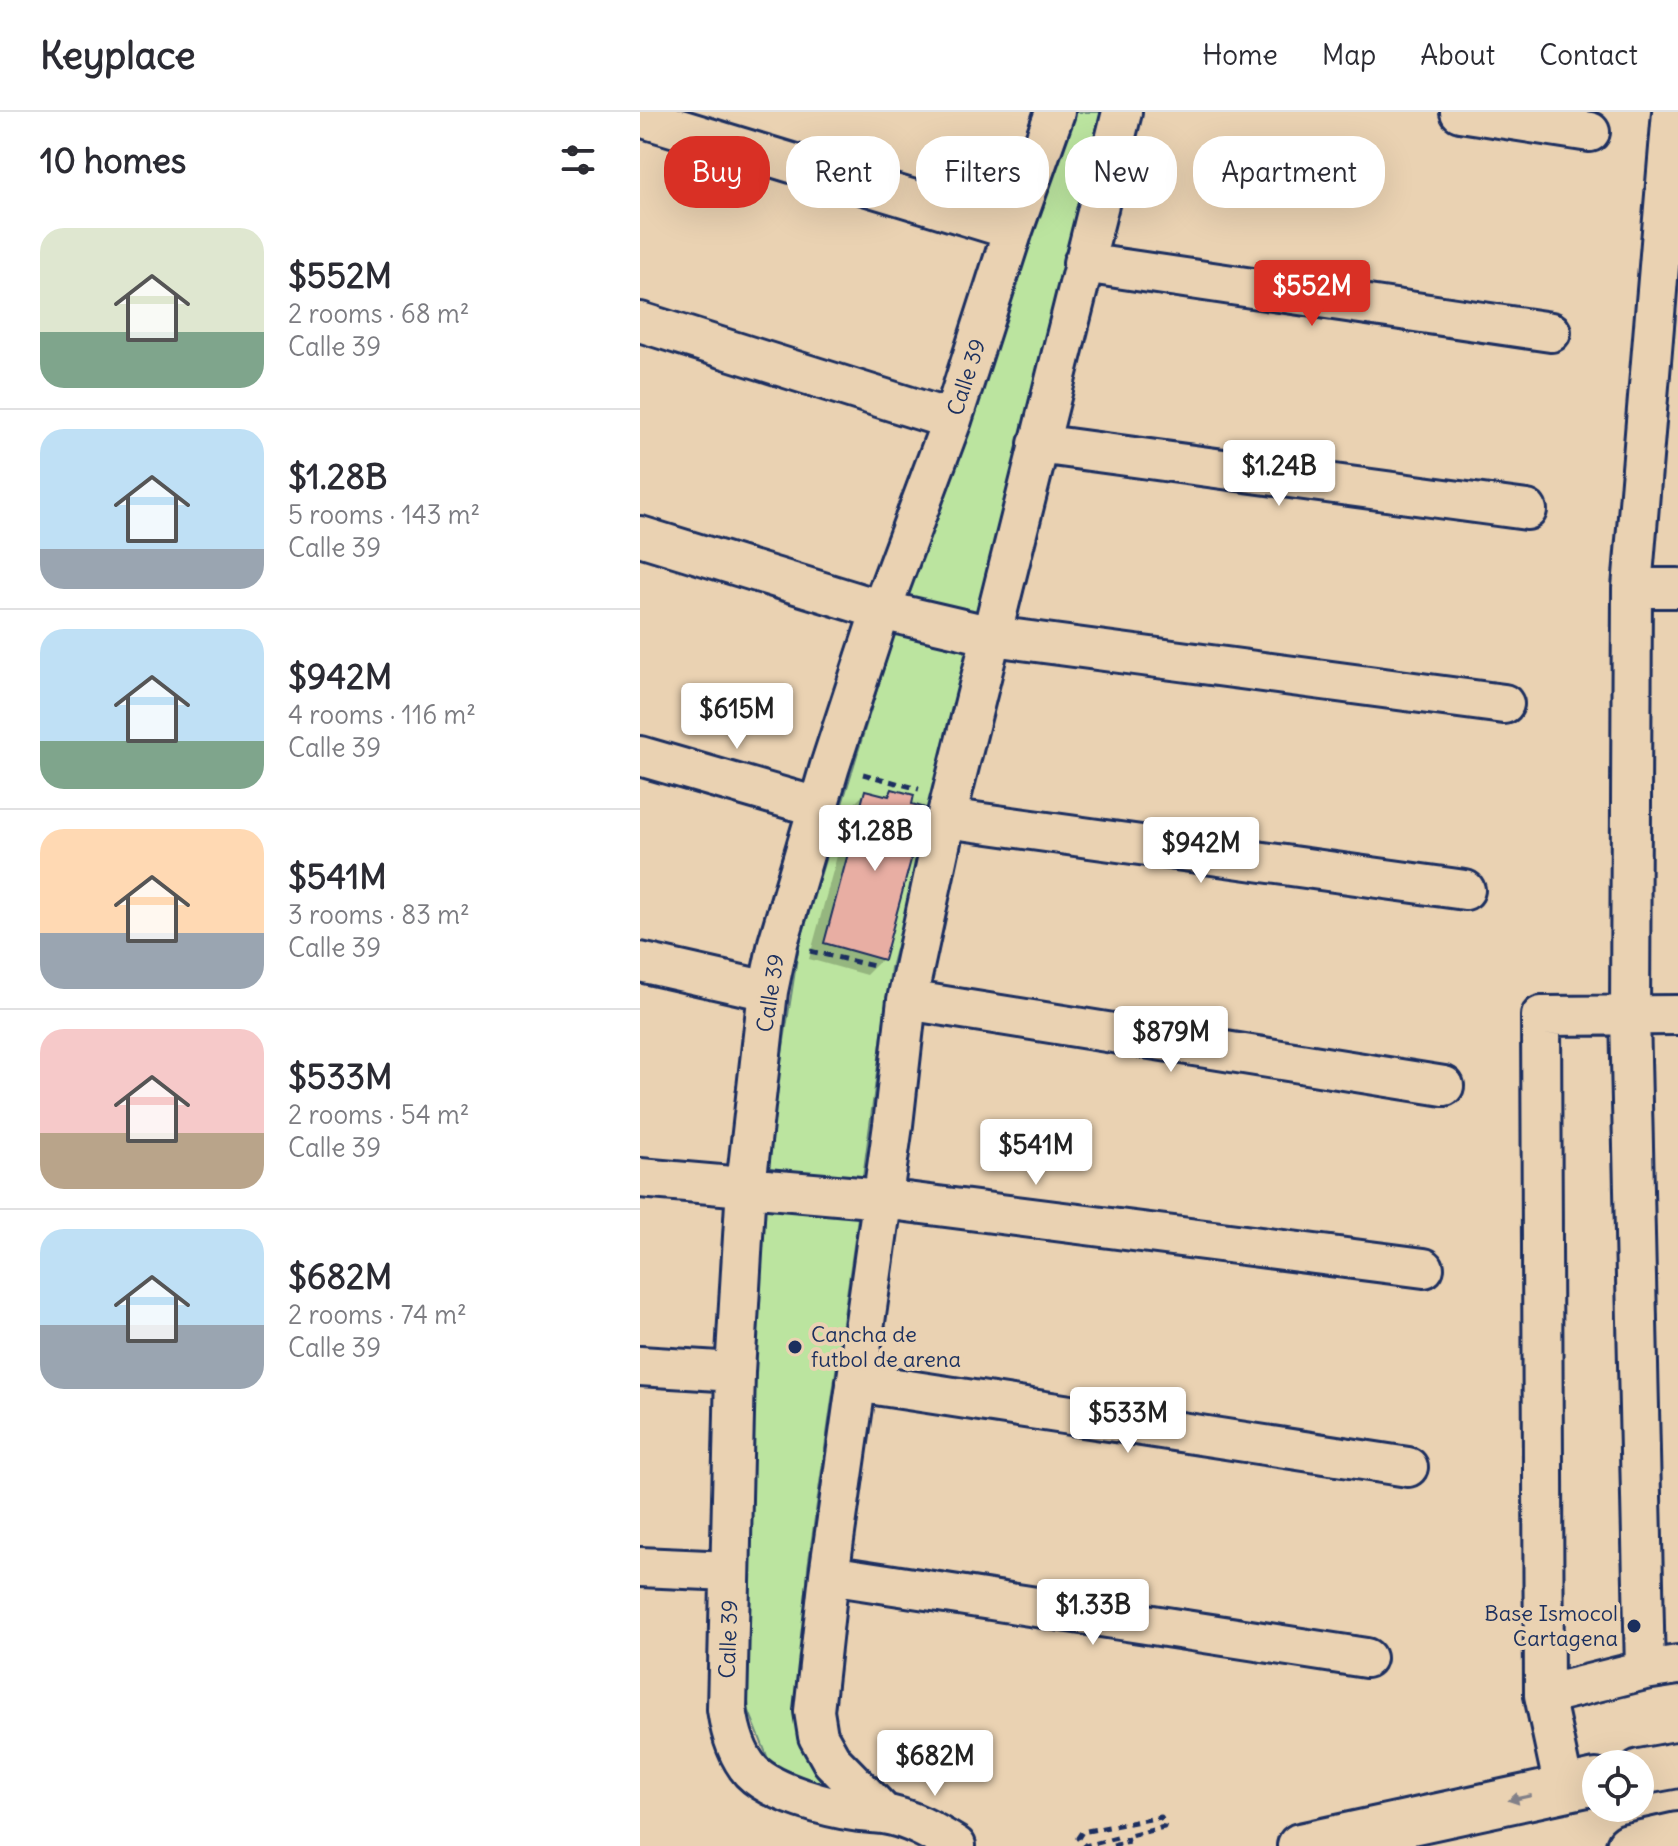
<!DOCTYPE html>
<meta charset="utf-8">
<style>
:root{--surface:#fff;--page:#f2f2f3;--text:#2b2b33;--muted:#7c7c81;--line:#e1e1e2;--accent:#d93025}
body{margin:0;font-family:Delius,sans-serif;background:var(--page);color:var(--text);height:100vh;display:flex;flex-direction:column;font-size:30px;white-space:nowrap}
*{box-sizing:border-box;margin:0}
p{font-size:26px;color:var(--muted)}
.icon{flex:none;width:44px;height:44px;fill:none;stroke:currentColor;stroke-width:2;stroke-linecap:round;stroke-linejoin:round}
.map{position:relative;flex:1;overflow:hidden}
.sheet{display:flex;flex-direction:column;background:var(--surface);width:640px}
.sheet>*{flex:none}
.hud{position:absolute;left:24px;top:24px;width:760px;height:72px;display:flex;gap:16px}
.buttons{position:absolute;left:942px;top:1638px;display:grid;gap:16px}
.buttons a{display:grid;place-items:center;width:72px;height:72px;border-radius:50%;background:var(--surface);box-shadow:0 8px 32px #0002;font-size:40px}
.price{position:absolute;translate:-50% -68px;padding:0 18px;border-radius:8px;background:#fff;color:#222;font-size:26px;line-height:52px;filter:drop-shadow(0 2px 4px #0008)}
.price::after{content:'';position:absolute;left:50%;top:48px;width:24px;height:18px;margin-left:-12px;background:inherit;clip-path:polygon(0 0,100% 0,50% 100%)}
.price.on{background:var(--accent);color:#fff}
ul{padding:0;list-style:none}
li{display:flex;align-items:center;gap:24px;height:200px;padding:0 40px}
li+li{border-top:2px solid var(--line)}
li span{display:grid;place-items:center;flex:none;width:224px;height:160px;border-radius:24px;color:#555}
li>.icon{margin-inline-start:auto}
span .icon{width:96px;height:96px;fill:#fffc;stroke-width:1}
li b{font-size:34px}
h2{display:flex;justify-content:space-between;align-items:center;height:96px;padding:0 40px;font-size:34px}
.tag{padding:0 28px;border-radius:32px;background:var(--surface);box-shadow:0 8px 32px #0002;font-size:28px;line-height:72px}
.tag.on{background:var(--accent);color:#fff}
header{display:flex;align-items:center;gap:48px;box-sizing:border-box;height:112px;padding:0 40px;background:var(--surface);border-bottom:2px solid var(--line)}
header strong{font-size:38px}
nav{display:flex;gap:44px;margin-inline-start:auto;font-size:28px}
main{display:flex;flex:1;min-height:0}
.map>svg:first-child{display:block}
</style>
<header>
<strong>Keyplace</strong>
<nav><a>Home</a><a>Map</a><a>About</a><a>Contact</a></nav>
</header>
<main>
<section class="sheet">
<h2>10 homes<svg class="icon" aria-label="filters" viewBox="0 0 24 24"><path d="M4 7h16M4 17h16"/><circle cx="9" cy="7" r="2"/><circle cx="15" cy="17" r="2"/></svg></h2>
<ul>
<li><span style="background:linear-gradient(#dfe7d0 65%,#7fa58c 0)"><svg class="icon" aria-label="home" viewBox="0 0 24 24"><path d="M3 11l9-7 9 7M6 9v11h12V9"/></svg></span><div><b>$552M</b><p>2 rooms · 68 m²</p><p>Calle 39</p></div></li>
<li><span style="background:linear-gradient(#bfe0f5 75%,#9aa5b1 0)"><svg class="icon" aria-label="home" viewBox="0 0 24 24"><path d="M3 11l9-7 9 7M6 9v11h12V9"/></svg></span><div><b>$1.28B</b><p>5 rooms · 143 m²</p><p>Calle 39</p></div></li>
<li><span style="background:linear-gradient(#bfe0f5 70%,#7fa58c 0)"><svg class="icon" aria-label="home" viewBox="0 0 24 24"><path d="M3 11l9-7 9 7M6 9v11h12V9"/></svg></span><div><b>$942M</b><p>4 rooms · 116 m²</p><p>Calle 39</p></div></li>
<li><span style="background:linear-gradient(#ffd9b3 65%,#9aa5b1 0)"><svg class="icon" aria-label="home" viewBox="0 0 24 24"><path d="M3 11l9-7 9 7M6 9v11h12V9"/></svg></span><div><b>$541M</b><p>3 rooms · 83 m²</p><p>Calle 39</p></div></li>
<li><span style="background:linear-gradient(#f6c9c9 65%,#b9a48a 0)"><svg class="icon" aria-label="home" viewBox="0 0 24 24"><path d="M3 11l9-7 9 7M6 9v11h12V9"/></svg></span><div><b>$533M</b><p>2 rooms · 54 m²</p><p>Calle 39</p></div></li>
<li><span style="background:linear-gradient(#bfe0f5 60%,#9aa5b1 0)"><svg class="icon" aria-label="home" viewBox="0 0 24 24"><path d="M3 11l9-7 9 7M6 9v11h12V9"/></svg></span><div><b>$682M</b><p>2 rooms · 74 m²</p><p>Calle 39</p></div></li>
</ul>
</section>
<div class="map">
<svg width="1038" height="1734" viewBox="0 0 1038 1734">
<rect width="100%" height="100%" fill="#ead2b2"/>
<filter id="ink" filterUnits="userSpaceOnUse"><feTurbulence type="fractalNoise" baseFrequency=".0125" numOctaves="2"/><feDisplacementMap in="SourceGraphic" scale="16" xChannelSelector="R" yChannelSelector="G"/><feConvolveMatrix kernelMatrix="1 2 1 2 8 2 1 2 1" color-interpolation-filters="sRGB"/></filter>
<g filter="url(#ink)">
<!-- green -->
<path fill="#bbe49f" stroke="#6b8a7e" stroke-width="2" d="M422 0H465L339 509 260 486Z
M256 515 336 538 251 856 222 1073 123 1063 159 833Z
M122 1088 219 1099 168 1455 158 1609 169 1645 185 1677 131 1654 109 1599 103 1543 102 1469Z"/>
<!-- shadow -->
<path fill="#0003" d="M252 679 242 847 226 863 169 847 210 696 226 680 246 686Z"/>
<!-- building -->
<path fill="#e8aea3" stroke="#1b2f5e" stroke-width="2" d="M252 677 274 683 272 692 285 696 244 848 184 831 225 678 249 684Z"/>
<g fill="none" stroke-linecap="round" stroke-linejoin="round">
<defs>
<path id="minor" d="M820 0 950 20
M0 5 373 118
M443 151 911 220
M0 210 312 308
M398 332 887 398
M0 424 241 498 352 524 864 592
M992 476H1038
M0 644 177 695
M306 706 825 778
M0 850 128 879
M267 888 804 974
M0 1066 243 1087 784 1156
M0 1254 95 1260
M216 1270 768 1355
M0 1455 90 1459
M189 1463 726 1546
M1005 1558 990 903 992 476 1032 0
M904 1583 1005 1558 1038 1553
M924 1676 904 1583 901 904 1038 903
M244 1702 192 1649 178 1624 174 1599 189 1463 253 1013 267 888 306 706 482 0
M316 1734C293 1720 270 1706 243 1702 235 1701 227 1701 219 1700 189 1696 132 1681 111 1659 96 1642 90 1618 87 1597L95 1260 106 1074 128 879 138 831 190 654 241 498 312 308 373 118 415 0"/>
<path id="trunk" d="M1000 1660 1038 1653
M660 1734 956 1670
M989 1734 1038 1723"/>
</defs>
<!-- minor casing -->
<use href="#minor" stroke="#1b2f5e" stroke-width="44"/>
<!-- trunk casing -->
<use href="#trunk" stroke="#1b2f5e" stroke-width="50"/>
<!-- path -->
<path stroke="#1b2f5e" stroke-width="5" stroke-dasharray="8 6" stroke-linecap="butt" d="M223 662 279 677
M170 839 238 855
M477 1726 445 1734 438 1726 442 1720 521 1705 525 1711 524 1715 486 1725 488 1734
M473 1734 478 1733 477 1726"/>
<!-- minor -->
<use href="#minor" stroke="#ead2b2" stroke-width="38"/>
<!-- trunk -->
<use href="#trunk" stroke="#ead2b2" stroke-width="44"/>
</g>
<!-- one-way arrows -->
<defs><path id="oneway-solid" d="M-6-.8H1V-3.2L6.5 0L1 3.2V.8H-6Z" transform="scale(2)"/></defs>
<use fill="#828088" href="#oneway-solid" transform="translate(880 1686) rotate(168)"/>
</g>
<!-- markers -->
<g fill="#1b2f5e" stroke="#ead2b2" stroke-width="3">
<circle cx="155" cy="1235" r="8"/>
<circle cx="994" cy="1514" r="8"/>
</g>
<g text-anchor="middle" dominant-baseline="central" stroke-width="8" stroke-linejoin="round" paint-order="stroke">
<!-- street labels -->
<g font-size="22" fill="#1b2f5e" stroke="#ead2b2">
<text transform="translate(326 265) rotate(-72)">Calle 39</text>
<text transform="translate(130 881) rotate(-81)">Calle 39</text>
<text transform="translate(88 1527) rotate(-88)">Calle 39</text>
</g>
<!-- poi labels -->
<g font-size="22" fill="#1b2f5e" stroke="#ead2b2" text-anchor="start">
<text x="171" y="1222">Cancha de<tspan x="171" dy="25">futbol de arena</tspan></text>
<text x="978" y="1501" text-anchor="end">Base Ismocol<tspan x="978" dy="25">Cartagena</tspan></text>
</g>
</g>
</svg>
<div class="buttons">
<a><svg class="icon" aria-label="locate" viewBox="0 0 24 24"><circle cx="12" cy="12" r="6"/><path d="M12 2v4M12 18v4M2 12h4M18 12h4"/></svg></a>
</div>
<b class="price on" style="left:672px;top:216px">$552M</b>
<b class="price" style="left:639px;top:396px">$1.24B</b>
<b class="price" style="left:97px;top:639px">$615M</b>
<b class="price" style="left:235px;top:761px">$1.28B</b>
<b class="price" style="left:561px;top:773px">$942M</b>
<b class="price" style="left:531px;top:962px">$879M</b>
<b class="price" style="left:396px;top:1075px">$541M</b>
<b class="price" style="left:488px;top:1343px">$533M</b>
<b class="price" style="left:453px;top:1535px">$1.33B</b>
<b class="price" style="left:295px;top:1686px">$682M</b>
<div class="hud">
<a class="tag on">Buy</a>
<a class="tag">Rent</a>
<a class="tag">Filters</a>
<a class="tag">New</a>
<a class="tag">Apartment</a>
</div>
</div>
</main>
